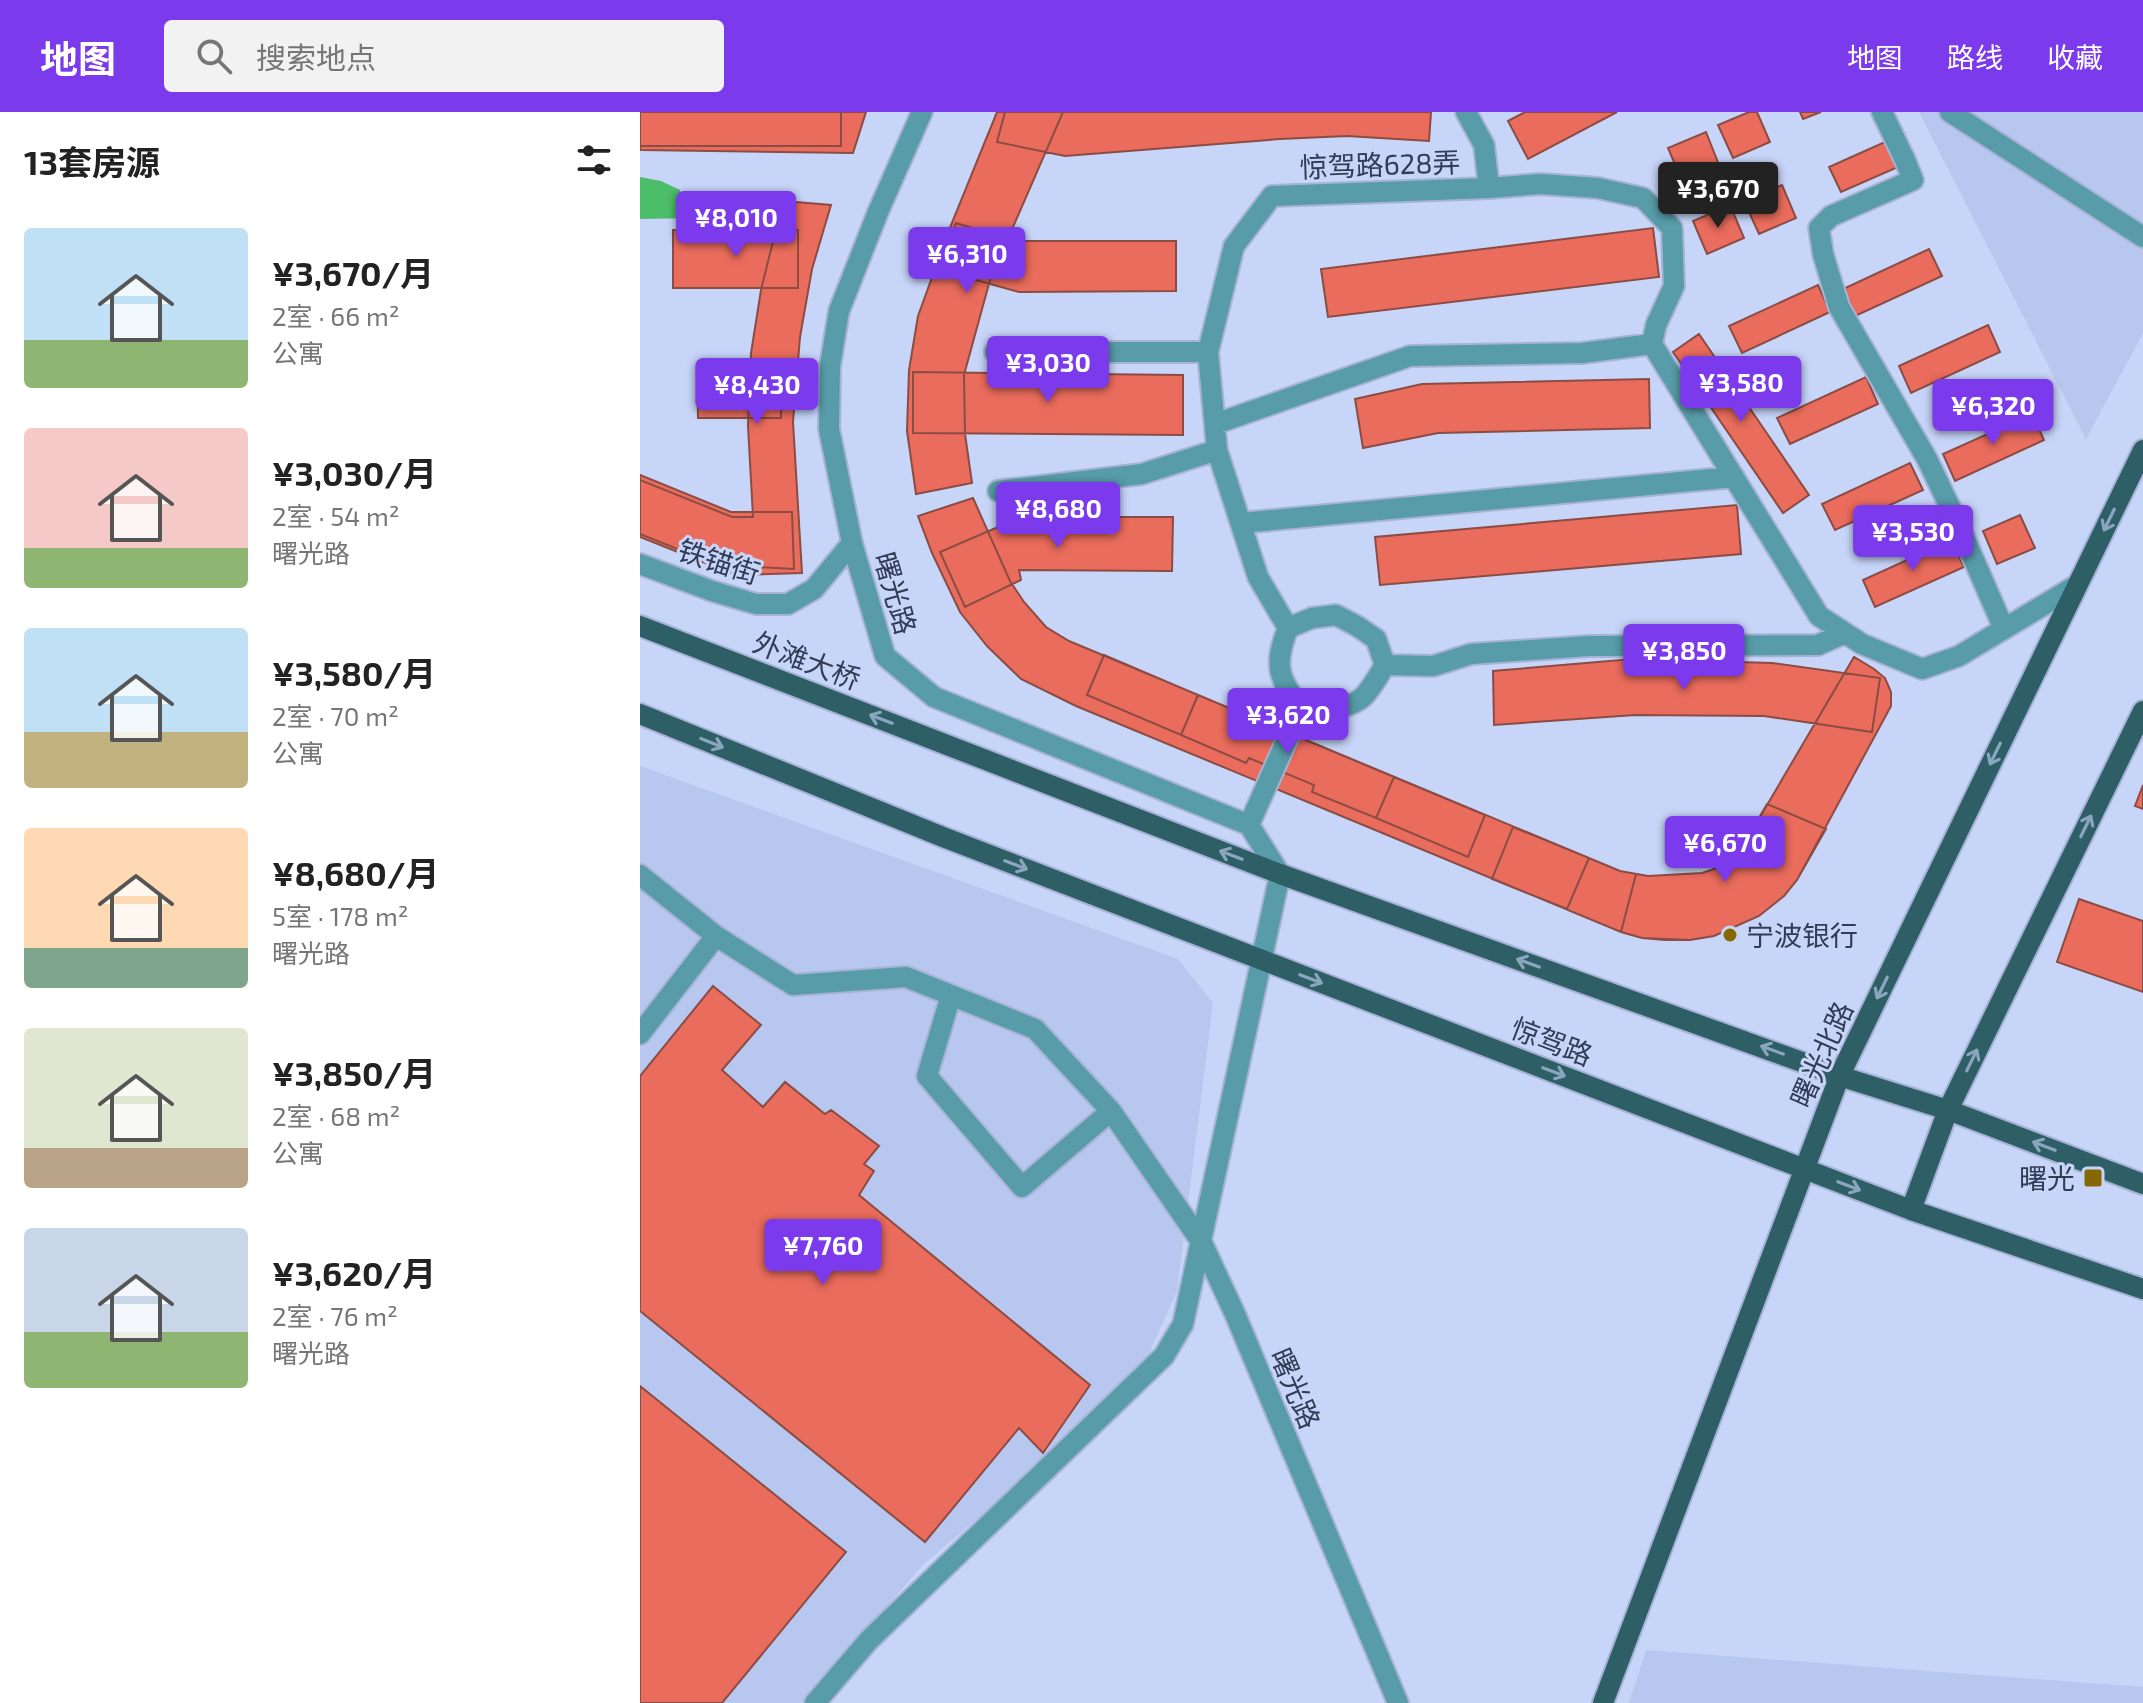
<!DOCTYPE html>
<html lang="zh">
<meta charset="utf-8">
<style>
:root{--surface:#fff;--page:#f2f2f2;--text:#222;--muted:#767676;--accent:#7c3aed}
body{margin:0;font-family:"Exo 2","Noto Sans SC",sans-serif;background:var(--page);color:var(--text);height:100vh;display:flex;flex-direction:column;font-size:30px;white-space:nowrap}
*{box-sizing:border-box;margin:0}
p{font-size:26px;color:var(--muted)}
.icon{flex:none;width:44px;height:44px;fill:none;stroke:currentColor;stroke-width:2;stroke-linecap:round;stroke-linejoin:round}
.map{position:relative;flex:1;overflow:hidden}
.side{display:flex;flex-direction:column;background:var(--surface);width:640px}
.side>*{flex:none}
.price{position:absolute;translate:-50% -68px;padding:0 18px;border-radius:8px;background:var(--accent);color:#fff;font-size:26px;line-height:52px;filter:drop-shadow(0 2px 4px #0008)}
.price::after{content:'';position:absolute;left:50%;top:48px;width:24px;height:18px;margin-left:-12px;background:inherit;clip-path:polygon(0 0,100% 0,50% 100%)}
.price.on{background:#222;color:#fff}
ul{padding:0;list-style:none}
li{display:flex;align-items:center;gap:24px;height:200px;padding:0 24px}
li span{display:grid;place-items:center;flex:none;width:224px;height:160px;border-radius:8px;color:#555}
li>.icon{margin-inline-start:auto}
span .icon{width:96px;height:96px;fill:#fffc;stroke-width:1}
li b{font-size:34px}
h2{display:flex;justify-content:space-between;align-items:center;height:96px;padding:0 24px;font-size:34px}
header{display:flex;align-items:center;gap:48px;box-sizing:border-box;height:112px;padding:0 40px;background:var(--accent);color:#fff}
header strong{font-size:38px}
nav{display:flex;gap:44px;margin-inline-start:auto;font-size:28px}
.search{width:560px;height:72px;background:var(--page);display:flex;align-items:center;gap:20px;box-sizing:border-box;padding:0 28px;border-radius:8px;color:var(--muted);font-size:30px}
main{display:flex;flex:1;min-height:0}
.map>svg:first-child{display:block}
</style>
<header>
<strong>地图</strong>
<div class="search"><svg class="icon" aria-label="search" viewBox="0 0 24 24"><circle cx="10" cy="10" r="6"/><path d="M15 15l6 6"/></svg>搜索地点</div>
<nav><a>地图</a><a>路线</a><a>收藏</a></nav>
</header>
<main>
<section class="side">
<h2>13套房源<svg class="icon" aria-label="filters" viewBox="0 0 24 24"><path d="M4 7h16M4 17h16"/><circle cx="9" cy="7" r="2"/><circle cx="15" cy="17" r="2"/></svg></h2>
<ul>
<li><span style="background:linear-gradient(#bfe0f5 70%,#8fb573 0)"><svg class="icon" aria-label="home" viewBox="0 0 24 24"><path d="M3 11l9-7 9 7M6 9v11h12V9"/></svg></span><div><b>¥3,670/月</b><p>2室 · 66 m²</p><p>公寓</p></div></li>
<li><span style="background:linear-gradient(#f6c9c9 75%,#8fb573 0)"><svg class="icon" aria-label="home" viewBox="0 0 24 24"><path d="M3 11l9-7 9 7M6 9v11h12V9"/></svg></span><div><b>¥3,030/月</b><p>2室 · 54 m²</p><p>曙光路</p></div></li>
<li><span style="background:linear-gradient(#bfe0f5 65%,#c2b280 0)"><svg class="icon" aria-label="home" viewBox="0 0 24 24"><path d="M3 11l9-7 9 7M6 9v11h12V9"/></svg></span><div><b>¥3,580/月</b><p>2室 · 70 m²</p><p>公寓</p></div></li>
<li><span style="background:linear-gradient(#ffd9b3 75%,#7fa58c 0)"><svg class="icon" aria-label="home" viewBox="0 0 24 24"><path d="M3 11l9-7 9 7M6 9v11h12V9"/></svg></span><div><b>¥8,680/月</b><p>5室 · 178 m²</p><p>曙光路</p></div></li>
<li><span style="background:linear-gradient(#dfe7d0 75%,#b9a48a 0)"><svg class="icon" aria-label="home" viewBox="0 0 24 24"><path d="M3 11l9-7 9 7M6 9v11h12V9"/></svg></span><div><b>¥3,850/月</b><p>2室 · 68 m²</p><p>公寓</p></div></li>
<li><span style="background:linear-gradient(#c9d6e8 65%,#8fb573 0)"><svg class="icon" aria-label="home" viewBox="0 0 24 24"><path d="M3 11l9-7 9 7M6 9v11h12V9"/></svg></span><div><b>¥3,620/月</b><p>2室 · 76 m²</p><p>曙光路</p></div></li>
</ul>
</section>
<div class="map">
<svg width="1503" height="1591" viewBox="0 0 1503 1591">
<rect width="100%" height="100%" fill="#c7d5f9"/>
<!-- built -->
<path fill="#b8c7ef" d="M1279 0H1503V221L1446 327Z
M0 654 538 847 573 891 537 1179 508 1244 413 1343 284 1452 162 1591H0Z
M1006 1538 1503 1575V1591H989Z"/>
<!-- water -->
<path fill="#4cbd69" d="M0 65 21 69 40 78V96L60 100 59 106 0 107Z"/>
<!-- building -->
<path fill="#ea6c5c" stroke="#8b4c44" stroke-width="2" d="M0 0H201V34H0Z
M0 0H226L213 41 0 38Z
M357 0H423L350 168 324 263 325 322 332 371 276 382 267 319 269 258 278 204 311 113Z
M365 0H791L789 29 707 24 640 27 425 44 357 30Z
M885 0H977L888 47 868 9Z
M1109 0H1117L1130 30 1093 46 1078 13Z
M1160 0H1181L1163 7Z
M1066 20 1079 53 1042 69 1028 36Z
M1247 29 1258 55 1201 80 1189 55Z
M1142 73 1156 106 1119 122 1104 89Z
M143 89 191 93 172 157 160 225 153 310 162 461 95 463 0 425V368L92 405H113L108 314 111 241 121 178Z
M1090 93 1104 126 1067 142 1053 109Z
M316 111 374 129H536V179L379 180 300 158Z
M1013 116 1019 165 688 205 681 157Z
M33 118H158V176H33Z
M1289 137 1302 164 1213 205 1201 178Z
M1178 173 1190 200 1102 241 1089 214Z
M1348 213 1360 240 1271 281 1259 254Z
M1059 222 1169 383 1143 401 1033 240Z
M141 251V306H58L57 252Z
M273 260 543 263V323L273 321Z
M1226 265 1238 292 1150 332 1137 306Z
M1009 267 1010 316 798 321 723 336 715 287 782 272Z
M1392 302 1404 328 1315 369 1303 342Z
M1270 351 1283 378 1195 418 1182 392Z
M0 363 91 400H152L154 457 77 453 0 422Z
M333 386 370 469 384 490 406 515 429 529 980 759 1008 764 1062 761 1083 754 1100 739 1214 545 1234 557 1245 566 1251 580V594L1157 768 1144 784 1119 804 1074 824 1050 828 1002 826 981 820 436 594 381 567 347 534 320 500 292 441 278 404Z
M1097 393 1101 442 740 473 735 425Z
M1380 403 1395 436 1357 452 1343 419Z
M381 405H533L532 459 379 458 381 468 325 495 300 440Z
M1311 428 1324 455 1235 495 1223 468Z
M464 543 558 583 541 623 447 583Z
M993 547 1132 551 1240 566 1232 620 1124 604 995 603 854 613 853 559Z
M558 583 754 665 736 706 672 680 674 673 609 646 606 651 541 623Z
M754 665 845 703 828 745 736 706Z
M1503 673V697L1495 694Z
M1127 692 1186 717 1157 768 1144 784 1119 804 1074 824 1050 828H1025L1002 826 981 820 996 762 1008 764 1062 761 1083 754 1100 739Z
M873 715 949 746 927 797 852 767Z
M1439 787 1503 809V880L1417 850Z
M73 874 121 913 82 958 123 995 145 970 185 1002 191 998 239 1034 224 1052 234 1059 219 1083 450 1273 403 1341 379 1316 285 1430 0 1199V964Z
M0 1274 206 1440 82 1591H0Z"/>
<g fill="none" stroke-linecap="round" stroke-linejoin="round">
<defs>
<path id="minor" d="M1242 0 1265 48 1273 68 1191 104 1179 116 1183 142 1199 195 1287 347 1320 416 1364 517
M1310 0 1503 125
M849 76 900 72 958 76 1003 86 1032 116 1034 174 1016 213 1012 232 1179 504 1222 532 1282 557 1319 544 1437 473
M355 240H568
M575 312 770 244 942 241 1012 232
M358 379 502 362 577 338
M601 411 1094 365
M0 452 72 479 116 492H148L174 477 212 431
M648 516 618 465 577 338 568 240 594 134 632 84 849 76 844 33 826 0
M745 553 736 527 717 514 696 503 672 506 648 516C634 552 637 565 661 596 680 598 707 599 723 585 732 576 739 563 745 553L793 554 831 542 949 534 1178 533 1205 521
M609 713 661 596
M0 763 76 824 0 922
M76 824 153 873 266 865 395 917 471 999 382 1075 287 964 311 883
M471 999 562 1131 595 1202 758 1591
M175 1591 229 1528 524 1244 543 1212 640 762 609 713 294 585 245 544 212 431 189 317 190 254 199 199 238 100 282 0"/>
<path id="major" d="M0 514 640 762 1209 967 1308 998 1503 1072
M0 602 303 725 1271 1098 1503 1177
M1271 1098 1308 998 1503 599
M963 1591 1200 963 1503 338"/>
</defs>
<!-- minor casing -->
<use href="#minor" stroke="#a6b3d5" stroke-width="24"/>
<!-- major casing -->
<use href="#major" stroke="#a6b3d5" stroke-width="24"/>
<!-- minor -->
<use href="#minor" stroke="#579ca8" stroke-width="20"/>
<!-- major -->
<use href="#major" stroke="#2e5f67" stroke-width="20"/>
</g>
<!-- one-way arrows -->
<defs><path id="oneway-shaft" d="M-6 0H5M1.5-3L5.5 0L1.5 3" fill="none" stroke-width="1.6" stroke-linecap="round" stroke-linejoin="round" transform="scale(2)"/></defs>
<g stroke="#8aa6bf">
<use href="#oneway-shaft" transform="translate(1469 408) rotate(116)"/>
<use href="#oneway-shaft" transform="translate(241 607) rotate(-159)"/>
<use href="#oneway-shaft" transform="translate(72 631) rotate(22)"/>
<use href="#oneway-shaft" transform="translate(1355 642) rotate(116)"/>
<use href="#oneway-shaft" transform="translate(1446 714) rotate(-64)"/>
<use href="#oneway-shaft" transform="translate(591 743) rotate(-159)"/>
<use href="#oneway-shaft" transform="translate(376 753) rotate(21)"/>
<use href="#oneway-shaft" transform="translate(888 851) rotate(-160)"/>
<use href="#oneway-shaft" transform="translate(671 867) rotate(21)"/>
<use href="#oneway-shaft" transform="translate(1242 876) rotate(116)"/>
<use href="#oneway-shaft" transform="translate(1132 938) rotate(-160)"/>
<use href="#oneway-shaft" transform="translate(1332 948) rotate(-64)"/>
<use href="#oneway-shaft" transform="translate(914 960) rotate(21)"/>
<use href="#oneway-shaft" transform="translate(1404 1034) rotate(-159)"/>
<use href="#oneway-shaft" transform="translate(1209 1074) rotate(21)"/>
</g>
<!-- markers -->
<g fill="#866803" stroke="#c7d5f9" stroke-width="3">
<circle cx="1090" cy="823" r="8"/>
<rect x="1443" y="1056" width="20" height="20" rx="4"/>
</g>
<g text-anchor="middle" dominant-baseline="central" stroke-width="6" stroke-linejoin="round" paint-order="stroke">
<!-- street labels -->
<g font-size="28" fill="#333c54" stroke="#c7d5f9">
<text transform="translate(740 52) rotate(-2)">惊驾路628弄</text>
<text transform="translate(79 449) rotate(18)">铁锚街</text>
<text transform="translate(256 481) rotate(74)">曙光路</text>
<text transform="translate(167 548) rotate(21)">外滩大桥</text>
<text transform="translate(912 929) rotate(21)">惊驾路</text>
<text transform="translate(1181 942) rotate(-66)">曙光北路</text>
<text transform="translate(656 1276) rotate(67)">曙光路</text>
</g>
<!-- poi labels -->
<g font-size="28" fill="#333c54" stroke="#c7d5f9" text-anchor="start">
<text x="1106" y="823">宁波银行</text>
<text x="1435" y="1066" text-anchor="end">曙光</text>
</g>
</g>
</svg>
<b class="price on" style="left:1078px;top:118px">¥3,670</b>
<b class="price" style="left:96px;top:147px">¥8,010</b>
<b class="price" style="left:327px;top:183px">¥6,310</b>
<b class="price" style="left:408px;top:292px">¥3,030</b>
<b class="price" style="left:1101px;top:312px">¥3,580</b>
<b class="price" style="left:117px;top:314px">¥8,430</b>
<b class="price" style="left:1353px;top:335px">¥6,320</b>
<b class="price" style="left:418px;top:438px">¥8,680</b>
<b class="price" style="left:1273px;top:461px">¥3,530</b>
<b class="price" style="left:1044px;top:580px">¥3,850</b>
<b class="price" style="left:648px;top:644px">¥3,620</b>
<b class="price" style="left:1085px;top:772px">¥6,670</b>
<b class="price" style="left:183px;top:1175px">¥7,760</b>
</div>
</main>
